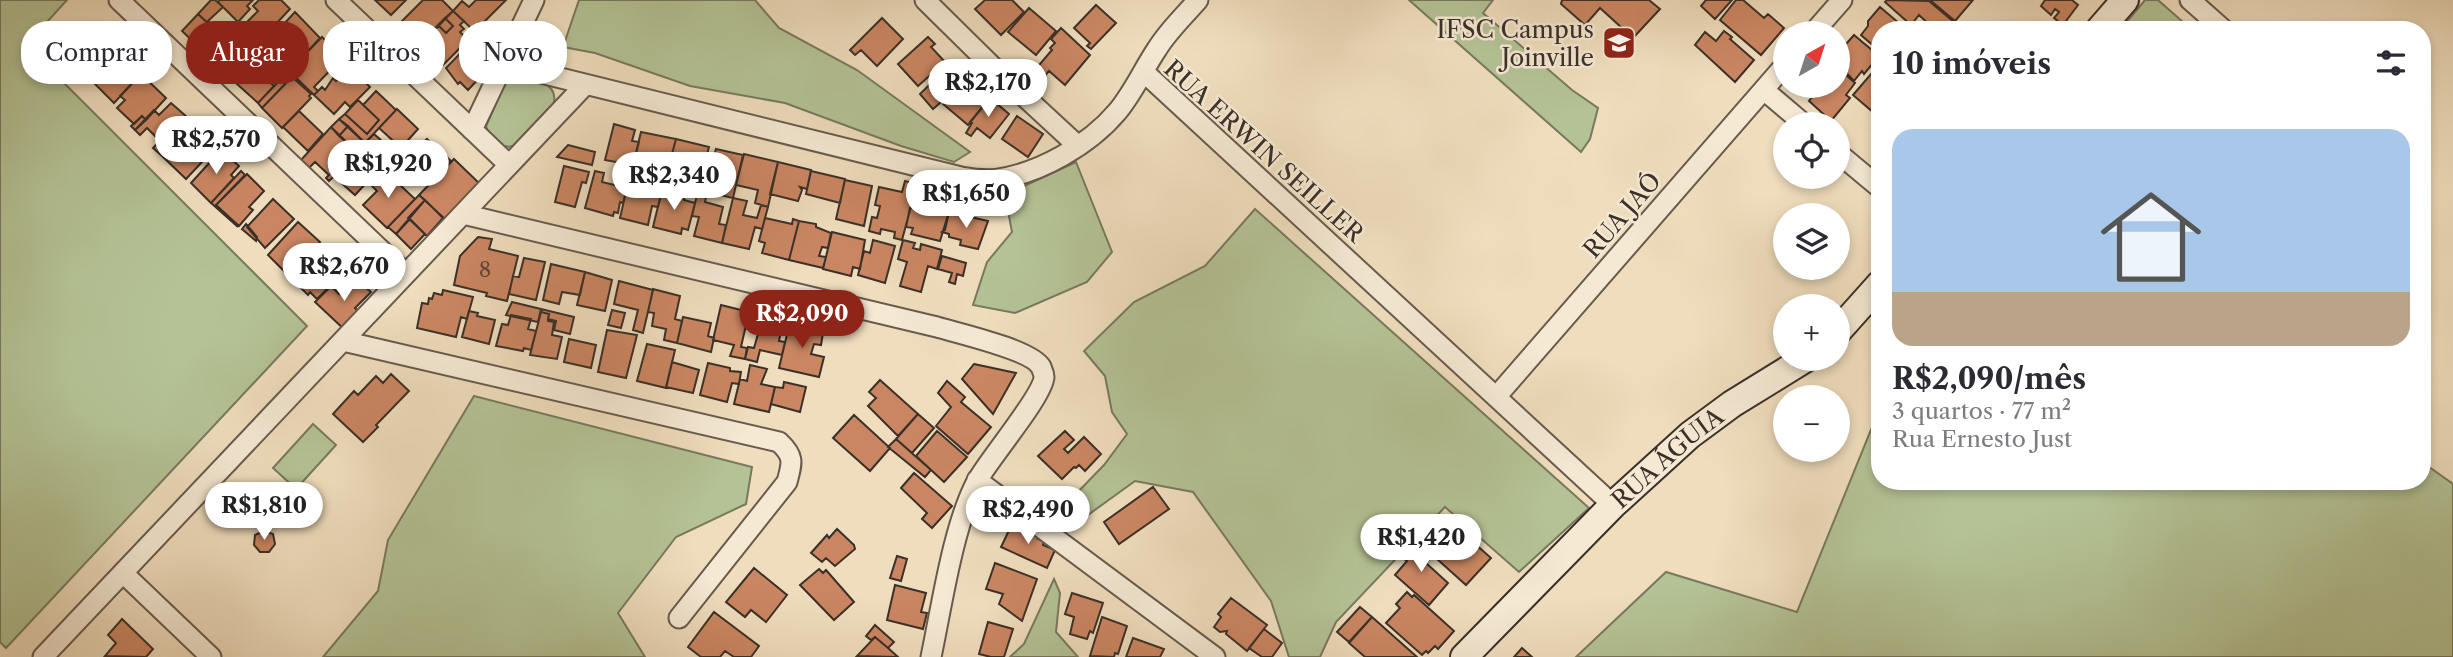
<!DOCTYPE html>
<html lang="pt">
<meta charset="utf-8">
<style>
:root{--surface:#fff;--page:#f7f7f7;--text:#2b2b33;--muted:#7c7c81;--accent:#8f2418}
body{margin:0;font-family:"Libre Caslon Text",serif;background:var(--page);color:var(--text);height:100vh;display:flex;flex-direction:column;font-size:26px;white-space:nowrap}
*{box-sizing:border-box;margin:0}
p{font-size:23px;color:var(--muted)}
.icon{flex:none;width:38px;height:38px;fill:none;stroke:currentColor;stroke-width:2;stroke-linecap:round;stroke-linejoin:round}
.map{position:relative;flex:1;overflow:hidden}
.side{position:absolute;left:1871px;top:21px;width:560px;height:469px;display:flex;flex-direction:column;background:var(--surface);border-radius:28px;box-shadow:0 4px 10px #0003}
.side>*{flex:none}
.hud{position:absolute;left:21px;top:21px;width:665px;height:63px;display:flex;gap:14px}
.needle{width:46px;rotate:39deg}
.controls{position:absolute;left:1773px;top:21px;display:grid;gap:14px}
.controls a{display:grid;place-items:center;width:77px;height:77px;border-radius:50%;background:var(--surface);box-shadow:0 4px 10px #0003;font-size:35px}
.price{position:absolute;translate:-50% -60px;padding:0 16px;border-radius:24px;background:#fff;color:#222;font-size:23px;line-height:46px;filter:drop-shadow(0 2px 4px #0008)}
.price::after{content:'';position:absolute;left:50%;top:42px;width:21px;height:16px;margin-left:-10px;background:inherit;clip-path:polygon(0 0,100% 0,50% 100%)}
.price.current{background:var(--accent);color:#fff}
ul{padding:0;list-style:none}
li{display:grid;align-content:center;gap:14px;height:371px;padding:0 21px}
li span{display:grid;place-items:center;height:217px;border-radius:21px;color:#555}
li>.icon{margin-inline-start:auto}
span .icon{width:126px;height:126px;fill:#fffc;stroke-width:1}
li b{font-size:30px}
h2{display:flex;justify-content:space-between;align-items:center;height:84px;padding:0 21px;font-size:30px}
.pill{padding:0 24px;border-radius:28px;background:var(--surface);box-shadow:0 4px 10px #0003;font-size:24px;line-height:63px}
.pill.current{background:var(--accent);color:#fff}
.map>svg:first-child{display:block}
</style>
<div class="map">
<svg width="2453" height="657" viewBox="0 0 2453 657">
<rect width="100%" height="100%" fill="#efddbd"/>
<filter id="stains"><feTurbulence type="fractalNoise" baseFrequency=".00286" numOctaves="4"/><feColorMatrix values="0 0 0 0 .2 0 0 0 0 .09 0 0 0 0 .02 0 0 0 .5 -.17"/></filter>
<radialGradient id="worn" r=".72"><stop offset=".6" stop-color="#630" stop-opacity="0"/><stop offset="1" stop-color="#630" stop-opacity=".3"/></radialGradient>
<!-- green -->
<path fill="#b4c295" stroke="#78795e" stroke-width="2" d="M0 0H67L26 45 307 326 6 648 0 642Z
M579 0H755L779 28 857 70 970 152 954 162 901 146 785 103 690 86 595 53 563 47Z
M1409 0H1493L1483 13 1572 90 1598 108 1590 139 1581 152Z
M2145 0H2158L2192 30H2120Z
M513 76C531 75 561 83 553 106L513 146C501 150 490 137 486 126L506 81Z
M1076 162 1112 252 1087 282 1015 313 973 305 987 262 1012 232 1005 195Z
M1255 209 1589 508 1519 572 1445 507 1336 622 1320 657H1289L1271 601 1193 492 1135 481 1081 520 1071 499 1104 465 1127 434 1112 412 1105 376 1084 351 1134 302 1205 266Z
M474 396 752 467 746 504 676 537 618 613 645 657H323L378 591 388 540Z
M1879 410 1880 481H2422V462L2453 484V657H1576L1666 572 1797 612Z
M313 424 336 445 296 489 273 468Z
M1054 579 1060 593 1056 632 1078 657H1010L1024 644Z"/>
<!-- building -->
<path fill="#ca8662" stroke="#3b3028" stroke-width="2" d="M211 0H215L223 7 208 21 215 27 214 29 198 14Z
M219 0H253L247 6 250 9 238 22 218 2Z
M259 0H281L290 9 274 26 279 30 263 46 243 26 258 11 253 6Z
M375 0H406L391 15Z
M423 0H442L453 11 420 45 399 24Z
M476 0H506L481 25 479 23 473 30 453 11 462 1 469 7Z
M985 0H1012L1024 12 1001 35 975 9Z
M1562 0H1649L1660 9 1633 38 1600 8 1585 25 1561 4Z
M1706 0H1732L1715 19 1701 6Z
M1736 0H1743L1764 18 1768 14 1784 28 1761 55 1720 20Z
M1887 0 1929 1 1955 23 1948 30H1935L1919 15 1911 25 1885 2Z
M1930 0H1973L1955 21Z
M2045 0H2072L2078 5 2063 25 2054 18 2059 12 2055 9 2051 15 2041 6Z
M1096 5 1116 23 1091 49 1087 46 1090 43 1074 28Z
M1880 7 1907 30H1880V46L1877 49 1861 35 1868 26V21Z
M1029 8 1056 31 1036 55 1008 32Z
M453 11 464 21 460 25 464 29 460 32 468 40 443 65 421 44 438 25 446 33 453 26 445 18Z
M295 12 320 38 295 65 269 40Z
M198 14 219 33 203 51 182 31Z
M445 18 453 26 446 33 438 25Z
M882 18 903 39 877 66 861 50 855 55 850 50Z
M239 22 255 37 246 47 231 30Z
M1061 28 1090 55 1065 85 1049 71 1042 79 1034 71 1052 50 1050 48 1055 43 1051 39Z
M93 29 114 49 101 63 95 58 79 78 54 55 71 36 79 43Z
M231 30 239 38 232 46 244 57 227 75 207 55Z
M1724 31 1732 37 1730 39 1754 60 1735 82 1695 45 1705 32 1716 41Z
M478 35 500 56 468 90 460 82 458 84 446 68Z
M1854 35 1879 56 1864 74 1862 71 1854 81 1838 64V58L1841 54 1839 52Z
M255 37 263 46 258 52 248 45Z
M322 37 343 57 314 87 318 91 314 95 289 71Z
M928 37 935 44 931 47 945 62 918 86 898 64Z
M120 55 141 74 114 103 94 83Z
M953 62 964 73 952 84 956 88 949 95 945 90 948 96 933 109 920 94Z
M254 67 274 86 258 103 237 84Z
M350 67 370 87 350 107 345 102 334 114 314 95 322 87 325 90 333 78 336 81Z
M1838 68 1855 83 1846 95 1850 98 1831 121 1809 101 1816 92 1810 86H1838Z
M141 74 166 98 146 120 142 116 134 124 117 108 125 100 120 96Z
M1871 74 1880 81V106L1874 113 1853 95Z
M292 77 311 94 309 96 311 98 282 128 262 108Z
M966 77 991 97 968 125 943 104Z
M281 79 285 84 262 108 258 103Z
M376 91 396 110 365 143 339 119 345 114 367 134 379 120 363 105Z
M990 98 1009 114 990 138 977 128 971 136 966 133 972 123 970 122Z
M358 100 379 120 367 134 345 114Z
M171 103 187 117 170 135 175 140 161 155 153 148 160 141 147 128 140 135 135 130 154 110 159 115Z
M397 109 418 129 401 148 379 128Z
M299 111 323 134 308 151 283 127Z
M142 116 146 120 135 130 131 126Z
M1017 116 1043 134 1028 157 1002 139Z
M339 119 348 126 339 136 331 127Z
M614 124 635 130 632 141 639 142 633 165 605 160Z
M348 126 365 143 337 173 335 171 356 151 339 136Z
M197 127 217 146 186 179 161 155 183 132 189 136Z
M331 127 356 151 335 171 337 173 329 181 326 178 329 175 315 162 309 168 300 161Z
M641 132 676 139 667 173 654 170 652 177 648 176 649 169 633 165Z
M374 134 392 150 383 160 365 143Z
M427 139 451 161 442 170 434 162 415 182 399 167Z
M676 139 709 147 697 189 668 183 671 170 668 169Z
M365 143 372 150 367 156 364 154 339 180 334 176Z
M568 145 595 152 592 165 557 157Z
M716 149 743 155 733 198 720 195 723 181 702 176 708 154 714 156Z
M221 150 239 166 231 175 234 178 211 203 191 183Z
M364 154 384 173 373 185 369 180 355 195 339 181Z
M744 154 778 162 768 207 755 203 758 190 736 185Z
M454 159 480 184 446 220 419 195Z
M778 162 811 170 807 189 800 187 802 190 798 201 770 194Z
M564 166 589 172 586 183 582 182 575 207 555 202Z
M241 171 245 175 216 205 238 227 211 203Z
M595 171 604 173 602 182 627 188 623 203 620 202 618 213 614 212 613 216 585 208Z
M811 171 845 179 840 203 806 194Z
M386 172 415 199 387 228 363 205 377 191 372 186Z
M247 174 264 191 249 207 253 210 239 226 216 205Z
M629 179 663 187 658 207 652 206 648 225 620 218Z
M845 180 872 186 864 226 836 219Z
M905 181 917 184 902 240 894 238 895 232 881 229 880 234 869 231 872 217 877 218 880 206 875 205 879 187 902 192Z
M662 190 685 194 684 200 695 203 688 230 682 228 681 234 653 227Z
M419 195 425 200 396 234 388 227Z
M697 195 706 197 705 202 723 207 719 224 726 225 722 243 694 236 699 217 692 216Z
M733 198 747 201 743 215 757 218 761 205 768 207 762 229 755 227 749 249 722 243Z
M920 198 951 205 940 241 911 234 913 228 906 227 910 208 917 209Z
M273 199 294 219 265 248 247 227Z
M425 200 443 218 427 236 408 218Z
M949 212 988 221 978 249 960 245 961 240 949 237V234L942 232 945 230Z
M765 218 792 224 793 219 799 221 789 260 762 253 765 243 759 241Z
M410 219 425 234 411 249 396 234Z
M799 221 816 224V227L831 233 828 248 822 247 819 256 826 257 823 268 789 260Z
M298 222 320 242 288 275 268 255Z
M246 224 257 237 256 241 242 229Z
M832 232 865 240 860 269 853 267 851 276 823 269Z
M478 237 492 239 489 249 518 256 507 301 486 296 487 293 454 285 460 256Z
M873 240 895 246 885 283 858 275 864 251 870 253Z
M903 240 915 243 913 248 920 250 921 244 942 250 937 269 928 266 921 292 900 286 907 262 898 259Z
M318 244 322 248 293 280 288 275Z
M324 247 347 269 337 279 330 272 324 278 331 285 317 299 310 292 308 295 293 280Z
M942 256 966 263 963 276 957 274 955 284 949 282 952 273 938 269Z
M524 258 545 262 536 300 509 294 513 276 519 277Z
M551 264 585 272 580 295 562 292 559 304 543 300Z
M585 272 612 280 605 311 577 305Z
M355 278 371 292 355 308 362 315 346 331 315 302 331 286 339 294Z
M619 281 653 290 643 333 633 330 638 310 614 304Z
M653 289 680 296 675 319 682 321 677 343 664 340 666 329 652 326 654 313 648 312Z
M443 290 473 297 467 319 461 317 456 337 417 328 422 303 428 304 429 298 432 299 434 293 442 295Z
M512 302 541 309 538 322 506 315Z
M721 305 749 312 741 347 747 348 745 359 730 356 734 345 713 340Z
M541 309 574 317 570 334 554 330 556 321 548 319 549 314 541 312Z
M612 310 625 313 621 328 608 325Z
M469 311 478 313 477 316 495 320 489 344 462 337Z
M541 312 549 314 548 321 554 322 552 335 562 337 557 359 530 355Z
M756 314 783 320 779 341 785 342 782 355 760 350 757 362 745 359 748 347 754 348 758 334 751 332Z
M511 315 531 319 528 329 536 331 531 350 524 348 523 351 496 346 502 324 508 325Z
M683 317 711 323 708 336 714 338 711 352 677 343Z
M790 322 818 328 817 332 823 333 821 345 814 344 811 354 824 357 819 377 779 368Z
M607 330 637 335 626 378 598 372Z
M569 339 596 345 591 368 564 362Z
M647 344 675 350 666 388 637 381Z
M672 362 699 370 693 393 666 387Z
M708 363 730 368V371L741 372 739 384 732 383 727 402 700 395Z
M974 364 1016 373 993 414 962 379Z
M750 365 767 369 761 384 775 387 769 412 734 404 740 379 747 381Z
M391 374 409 391 376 425 378 427 363 442 333 414 354 391 358 395 376 376 383 383Z
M880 380 918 414 898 436 868 406 876 398 869 392Z
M947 381 965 397 961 402 991 427 968 454 936 426 951 407 938 393Z
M784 382 806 387 800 412 771 404 775 387 783 388Z
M918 414 934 428 912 453 896 439Z
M854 415 890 448 870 471 833 438Z
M937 431 967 457 944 482 916 456Z
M1065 431 1074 440 1064 449 1068 453 1084 437 1101 454 1085 471 1079 465 1076 468 1074 467 1062 479 1038 456Z
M896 439 931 470 925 477 888 447Z
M914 473 952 506 932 528 922 519 927 513 901 488Z
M1153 487 1169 509 1119 544 1104 522Z
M1443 515 1451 523 1427 550 1418 541Z
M1012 524 1040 536 1038 539 1044 541 1043 545 1055 550 1047 568 1001 547Z
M1456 527 1491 558 1466 585 1437 559 1443 553 1437 547Z
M837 529 854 545 855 549 835 566 826 558 822 562 811 553 827 535 829 538Z
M264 531 273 534 275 544 269 552H260L254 545 255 535Z
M1418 541 1433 555 1426 563 1448 583 1429 605 1395 575 1407 561 1403 558Z
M897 556 907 559 901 581 890 578Z
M995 563 1037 579 1022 621 999 604 1003 594 986 589Z
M754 568 787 595 766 622 751 610 745 617 726 602Z
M819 569 823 573 826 570 854 602 834 620 800 585Z
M895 585 926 593 921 612 927 613 923 629 887 620Z
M1407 592 1412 597 1414 595 1454 631 1438 649 1435 646 1428 653 1426 651 1422 655 1386 623 1400 608 1396 604Z
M1072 593 1103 603 1093 633 1090 631 1087 639 1070 634 1074 617 1065 614Z
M1231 598 1267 625 1247 651 1226 634 1227 631 1220 632 1214 627 1221 617 1218 614Z
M1360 607 1372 617 1349 642 1337 632Z
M714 612 759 646 751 657H734L725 651 720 657H701L688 647Z
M1102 617 1127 626 1118 654 1115 653 1114 657 1090 656Z
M1372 617 1417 657H1365L1349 643Z
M122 619 153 649 146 657 105 656 116 643 108 635Z
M988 622 1013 629 1004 657H991L979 654Z
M875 625 894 642 888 648 875 637 871 640 866 636Z
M1264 629 1282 643 1272 657H1262L1249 648Z
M875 637 888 648 898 657 857 656Z
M1133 638 1164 649 1160 657H1126Z
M1522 648 1532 657H1514Z"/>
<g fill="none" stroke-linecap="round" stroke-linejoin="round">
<defs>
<path id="street" d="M119 0 406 274
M336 0 509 165
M925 0 1000 74 1078 146
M2190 0 2224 30
M1813 33 1842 0
M504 64 961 177C973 179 985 181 998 179 1040 173 1089 145 1117 112 1133 93 1143 70 1157 49 1168 31 1184 16 1198 0
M1145 73 1613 505
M1764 90 1804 124
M472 130 534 0
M1838 153 1880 188
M463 214 937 327C957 333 1032 350 1041 367 1042 370 1044 373 1044 377 1043 396 989 459 977 481 953 526 942 605 931 657
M343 341 779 442C795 457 792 463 787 482L679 618
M1496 397 1785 65
M977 480 1215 657
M123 573 211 657
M43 657 585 85"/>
<g id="secondary">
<path d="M2099 30 2125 0"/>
<path d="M1838 331 1880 284"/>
<path id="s1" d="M1464 657 1613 505 1690 435 1732 404 1805 359"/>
</g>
</defs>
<!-- street casing -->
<use href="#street" stroke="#685b4d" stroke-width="23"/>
<!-- secondary casing -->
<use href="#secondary" stroke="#3b3028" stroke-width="30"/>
<!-- street -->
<use href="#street" stroke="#f5e9d4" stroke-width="19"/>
<!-- secondary -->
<use href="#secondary" stroke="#f5e9d4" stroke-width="26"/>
</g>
<!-- icons -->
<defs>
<symbol id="university-square" viewBox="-11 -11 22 22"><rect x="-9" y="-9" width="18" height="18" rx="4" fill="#8f2418" stroke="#f5e9d4"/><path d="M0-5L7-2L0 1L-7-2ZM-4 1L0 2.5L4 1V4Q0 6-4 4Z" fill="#fff"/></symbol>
</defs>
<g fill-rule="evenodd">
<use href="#university-square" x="1600" y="24" width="38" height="38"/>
</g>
<g text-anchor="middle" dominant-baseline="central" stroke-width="5" stroke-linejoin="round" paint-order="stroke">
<!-- number labels -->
<g font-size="21" fill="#5f4636">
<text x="485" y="269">8</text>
</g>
<!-- poi labels -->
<g font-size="24" fill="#3b3028" stroke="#f5e9d4" text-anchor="end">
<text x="1594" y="29">IFSC Campus<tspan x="1594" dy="28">Joinville</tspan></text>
</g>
<!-- street labels -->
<g font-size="24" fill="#3b3028" stroke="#f5e9d4">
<text transform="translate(1264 151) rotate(42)">RUA ERWIN SEILLER</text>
<text transform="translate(1622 215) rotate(-49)">RUA JAÓ</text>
<text stroke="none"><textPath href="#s1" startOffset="285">RUA ÁGUIA</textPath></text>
</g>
</g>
<rect width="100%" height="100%" filter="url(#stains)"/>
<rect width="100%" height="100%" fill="url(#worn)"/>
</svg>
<div class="controls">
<a><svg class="needle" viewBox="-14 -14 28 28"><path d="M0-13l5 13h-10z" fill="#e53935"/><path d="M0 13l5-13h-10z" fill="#7c7c81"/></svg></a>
<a><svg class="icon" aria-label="locate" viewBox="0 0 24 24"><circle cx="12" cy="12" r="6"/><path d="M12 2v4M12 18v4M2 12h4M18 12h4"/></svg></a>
<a><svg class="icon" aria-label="layers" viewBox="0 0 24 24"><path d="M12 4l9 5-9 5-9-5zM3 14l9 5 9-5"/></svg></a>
<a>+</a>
<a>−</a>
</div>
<b class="price" style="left:988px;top:119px">R$2,170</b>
<b class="price" style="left:216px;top:176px">R$2,570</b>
<b class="price" style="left:388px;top:200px">R$1,920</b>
<b class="price" style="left:674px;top:212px">R$2,340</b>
<b class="price" style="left:966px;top:230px">R$1,650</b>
<b class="price" style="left:344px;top:303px">R$2,670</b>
<b class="price current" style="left:802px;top:350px">R$2,090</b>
<b class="price" style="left:264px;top:542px">R$1,810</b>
<b class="price" style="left:1028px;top:546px">R$2,490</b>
<b class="price" style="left:1421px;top:574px">R$1,420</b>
<div class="hud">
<a class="pill">Comprar</a>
<a class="pill current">Alugar</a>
<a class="pill">Filtros</a>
<a class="pill">Novo</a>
</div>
<section class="side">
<h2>10 imóveis<svg class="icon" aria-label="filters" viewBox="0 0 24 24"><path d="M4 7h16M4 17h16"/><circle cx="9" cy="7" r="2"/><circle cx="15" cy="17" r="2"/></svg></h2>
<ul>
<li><span style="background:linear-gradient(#a9c7e8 75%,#b9a48a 0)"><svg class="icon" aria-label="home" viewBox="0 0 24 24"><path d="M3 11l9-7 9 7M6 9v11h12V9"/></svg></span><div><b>R$2,090/mês</b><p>3 quartos · 77 m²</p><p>Rua Ernesto Just</p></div></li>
</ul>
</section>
</div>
